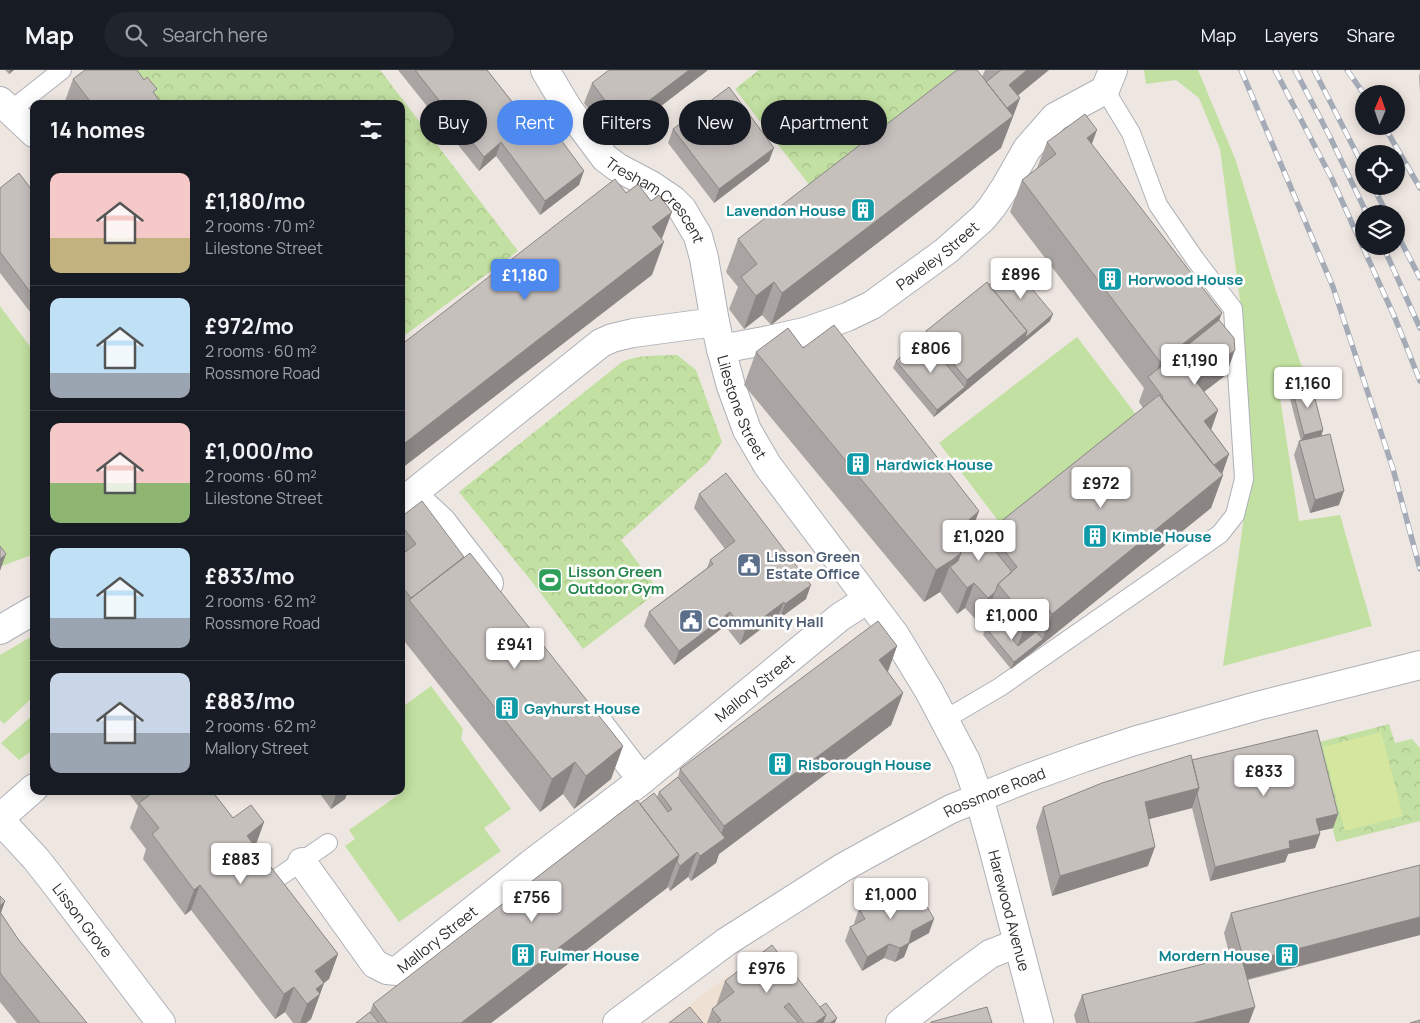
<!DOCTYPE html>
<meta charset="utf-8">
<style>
:root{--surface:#171b24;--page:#20242c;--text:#f1f3f6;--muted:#9ea1a6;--line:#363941;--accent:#4d89ef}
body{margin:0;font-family:Manrope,sans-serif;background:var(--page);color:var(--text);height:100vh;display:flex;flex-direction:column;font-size:19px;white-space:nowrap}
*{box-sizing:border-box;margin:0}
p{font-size:16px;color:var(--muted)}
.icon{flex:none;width:28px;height:28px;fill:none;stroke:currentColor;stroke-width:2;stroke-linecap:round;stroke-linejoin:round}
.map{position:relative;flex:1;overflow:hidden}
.details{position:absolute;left:30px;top:30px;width:375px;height:695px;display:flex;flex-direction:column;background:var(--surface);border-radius:10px;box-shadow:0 2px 12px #0003}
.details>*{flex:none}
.banner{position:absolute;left:420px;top:30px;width:475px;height:45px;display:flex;gap:10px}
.needle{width:32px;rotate:2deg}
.tools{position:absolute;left:1355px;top:15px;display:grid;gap:10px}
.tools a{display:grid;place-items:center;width:50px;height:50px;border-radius:50%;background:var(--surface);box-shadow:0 2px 12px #0003;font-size:25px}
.price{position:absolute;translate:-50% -42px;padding:0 11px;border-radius:5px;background:#fff;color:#222;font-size:16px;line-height:32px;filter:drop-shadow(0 1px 2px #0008)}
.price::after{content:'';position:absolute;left:50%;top:30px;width:15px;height:11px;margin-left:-8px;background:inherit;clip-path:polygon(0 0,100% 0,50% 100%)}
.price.active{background:var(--accent);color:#fff}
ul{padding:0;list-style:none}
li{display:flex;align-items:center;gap:15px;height:125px;padding:0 20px}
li+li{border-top:1px solid var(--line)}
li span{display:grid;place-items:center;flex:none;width:140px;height:100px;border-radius:10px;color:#555}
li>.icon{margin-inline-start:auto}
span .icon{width:60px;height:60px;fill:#fffc;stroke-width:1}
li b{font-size:21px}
h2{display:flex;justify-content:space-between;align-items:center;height:60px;padding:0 20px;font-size:21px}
.pill{padding:0 18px;border-radius:22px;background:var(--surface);box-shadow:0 2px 12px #0003;font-size:18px;line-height:45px}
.pill.active{background:var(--accent);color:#fff}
header{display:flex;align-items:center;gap:30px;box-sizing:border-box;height:70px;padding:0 25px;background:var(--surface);border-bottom:1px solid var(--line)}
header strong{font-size:24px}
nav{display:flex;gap:28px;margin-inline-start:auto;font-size:18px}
.search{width:350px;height:45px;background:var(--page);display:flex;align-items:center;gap:12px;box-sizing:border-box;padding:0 18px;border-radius:28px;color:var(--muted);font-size:19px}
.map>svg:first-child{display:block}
</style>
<header>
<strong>Map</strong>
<div class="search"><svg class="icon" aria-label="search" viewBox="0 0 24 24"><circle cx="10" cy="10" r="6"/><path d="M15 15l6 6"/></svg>Search here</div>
<nav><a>Map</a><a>Layers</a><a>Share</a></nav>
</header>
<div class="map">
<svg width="1420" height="953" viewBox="0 0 1420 953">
<defs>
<pattern id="park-crowns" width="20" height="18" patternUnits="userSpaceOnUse" patternTransform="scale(1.25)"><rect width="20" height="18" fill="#c2e0a1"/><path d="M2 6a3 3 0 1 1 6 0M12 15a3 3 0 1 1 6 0" fill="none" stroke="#a7c08b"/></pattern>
</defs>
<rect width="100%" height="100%" fill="#eee6e1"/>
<!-- education -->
<path fill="#eee0d2" d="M730 904 769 953H666Z"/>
<!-- grass -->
<path fill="#c2e0a1" d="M1144 0H1198L1236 91 1275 218 1305 306 1278 315 1299 451 1340 445 1372 556 1223 596 1250 404 1241 238 1220 79 1199 28 1176 10 1146 14Z
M0 236 34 282V484L2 496 0 493Z
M1077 267 1144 355 1006 461 939 373Z
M34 565V626L4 654 0 650V585Z
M431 616 463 659 461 669 511 739 484 758 501 781 399 852 345 776 355 769 349 760 401 723V638Z
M34 644V679L19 690 1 673Z"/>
<!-- park -->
<path fill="url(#park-crowns)" d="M135 0H380L518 181 401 268V34H162Z
M759 0H971L814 121 735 19Z
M677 285 696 300 722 372 708 392 621 470 659 521 583 579 533 513 459 422 622 292C639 284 659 286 677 285Z
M1389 654 1395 673 1412 669 1420 678V751L1336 772 1312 674Z"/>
<!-- pitch -->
<path fill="#d5e69e" d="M1381 662 1403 746 1345 761 1323 677Z"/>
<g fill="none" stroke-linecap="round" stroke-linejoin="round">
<defs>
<path id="lane" d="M6 37H15L62 0
M944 650 1000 617 1220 464 1235 445 1244 409 1233 239 1195 189 1158 135 1131 63 1105 20
M279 807 328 773"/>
<g id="street">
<path id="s1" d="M545 0 567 37 605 88 617 97 651 115 673 130 682 139 698 166 704 188 715 252 721 279 731 316 747 360 768 396 895 565 929 621 966 691 979 728 991 770 1039 953"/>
<path d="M0 31 34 63"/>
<path id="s2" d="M721 279 769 270 808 261 847 247 872 235 946 181 983 148 992 137 1006 116 1027 79 1055 47 1105 20 1113 0"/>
<path d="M412 424 442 452 489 513"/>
<path d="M401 433 601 273 612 268 633 263 715 252"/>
<path d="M0 560 34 540"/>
<path d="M599 654 642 710"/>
<path d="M0 748 34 718"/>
<path id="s3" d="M302 792 375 894 387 900 397 901 532 793 642 710 840 547 868 529"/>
<path d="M900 953 960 906 990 884 1018 873"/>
</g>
<g id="secondary">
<path id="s4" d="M0 750 36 789 51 808 161 953"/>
<path id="s5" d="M617 953 726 872 842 798 889 772 951 739 1025 709 1083 688 1134 671 1257 636 1420 595"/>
</g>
</defs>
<!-- lane casing -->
<use href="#lane" stroke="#adb1b8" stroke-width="20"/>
<!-- street casing -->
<use href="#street" stroke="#adb1b8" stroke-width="30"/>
<!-- secondary casing -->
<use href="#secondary" stroke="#adb1b8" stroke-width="30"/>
<!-- lane -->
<use href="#lane" stroke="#fff" stroke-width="18"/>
<!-- street -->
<use href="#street" stroke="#fff" stroke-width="28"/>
<!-- secondary -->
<use href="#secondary" stroke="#fff" stroke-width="28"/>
<defs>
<path id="rail" d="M1241 0 1333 217 1393 399 1420 499
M1275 0 1332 109 1395 248 1420 311
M1295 0 1329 65 1367 144
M1314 0 1364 98
M1347 0 1364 24
M1384 56 1420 118
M1373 116 1387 144
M1396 162 1420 208
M1383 176 1420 258"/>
</defs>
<!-- rail casing -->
<use href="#rail" stroke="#a4aab6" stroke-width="5.5"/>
<!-- rail -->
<use href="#rail" stroke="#fff" stroke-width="4" stroke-dasharray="11" stroke-linecap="butt"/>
</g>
<!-- wall -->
<path fill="#aaa5a3" d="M5 0H14L9 4Z
M398 0H487L579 115 540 145 496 86 479 101Z
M708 0 614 72 584 33 592 13Z
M985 0H1048L1018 25 1020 28 1001 78 771 255 762 245 744 259 729 239 738 217 726 202 738 169 982 7Z
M1420 3V23L1419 6Z
M73 9 155 24 162 34H64Z
M673 59 769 91 714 133 668 73Z
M1047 72 1092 75 1219 250 1226 305 1204 322 1218 340 1211 359 1229 384 1222 404 1223 405 1211 438 1040 576 1011 599 983 565 986 558 991 554 986 547 979 553 965 538 957 544 940 522 924 532 744 315 756 282 803 278 979 441 974 454 986 469 989 461 1143 338 1139 332 1144 318 1010 142 1022 110 1037 98Z
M0 118 34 123V247L0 203Z
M989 215 1050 251 934 347 893 298 896 291 924 268 926 261Z
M1292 318 1323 360 1321 366 1339 435 1310 443 1294 385 1299 371H1301L1289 325Z
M699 424 806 529 780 548 778 546 740 575 725 556 674 595 644 556 649 542 707 498 710 490 725 479 694 438Z
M401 447 464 487 623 676 611 709 574 739 563 724 540 742 401 567Z
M897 576 888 602 903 623 891 655 719 784 716 793 691 811 688 807 670 821 668 817 491 953H356L370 942 373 934 640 734 657 727 659 722 678 707 680 699Z
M1192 690 1338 744 1333 758 1319 761 1320 764 1315 778 1288 784 1285 792 1210 811 1192 738 1149 749 1148 796 1052 826 1036 757 1043 737Z
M127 721H212L233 748 264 752 255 777 338 884 329 909 324 913 311 949 306 953H293L285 942 275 949 191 840 185 845 143 789 146 779 130 758 138 736Z
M318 721H348L345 729 331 739Z
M1420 795V865L1248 910 1249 953H1076L1074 945 1082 925 1230 887 1224 863 1231 843Z
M0 826 5 831 1 843 18 869 87 953H17L0 932Z
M859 839 929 863 909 874 904 887 895 892 884 888 862 901 845 871 850 857 855 854 854 853Z
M725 911 820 937 835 953H707L712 939 716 936Z"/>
<!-- shaded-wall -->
<path fill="#8b8684" d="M10 0H14L9 4Z
M689 0H708L614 72 621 52Z
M1027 0H1049L1000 40 1009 15Z
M1020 28 1001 78 771 255 782 223Z
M1097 60 1085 93 1087 68Z
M501 72 496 86 479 101 484 87Z
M774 78 769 91 714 133 719 119Z
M584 101 579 115 540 145 545 131Z
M672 142 660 174 652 157Z
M664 172 652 205 401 399V376Z
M774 212 762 245 744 259 756 226Z
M1222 243 1210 275 1152 313 1160 292Z
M1053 244 1050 251 934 347 937 340 965 317 967 310 1027 261Z
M1235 280 1226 305 1186 335 1195 310Z
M1218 340 1209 366 1204 351Z
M1323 360 1321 367 1301 372 1304 365Z
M1229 384 1221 407 1223 405 1211 438 1040 576 1052 544 1208 400Z
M1344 421 1339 435 1310 443 1315 430Z
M979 441 967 473 954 485 949 468Z
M961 483 954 503 950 497 952 490Z
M6 484 0 501V489Z
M952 490 940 522 924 532 936 500Z
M974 513 965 538 957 544 967 518Z
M811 515 806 529 780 548 785 534Z
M995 522 986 547 979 553 988 528Z
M784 532 778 546 740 575 745 561Z
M1046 536 1034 569 1015 583 1027 550Z
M730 542 725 556 674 595 679 581Z
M1043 569 1040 576 1011 599 1014 592Z
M897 576 885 609 879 590Z
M903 623 891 655 719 784 716 793 691 811 700 786 718 773 724 756Z
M623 676 611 709 574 739 586 706Z
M575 692 563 724 540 742 552 709Z
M1199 718 1192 738 1138 752 1145 732Z
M337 721H348L345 729 331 739Z
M1338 744 1333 758 1311 763 1316 749Z
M264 752 255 777 247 766Z
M1320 764 1315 778 1288 784 1285 792 1210 811 1215 797 1289 771Z
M1155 777 1148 796 1052 826 1060 806Z
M697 782 688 807 670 821 680 796Z
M679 785 667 818 491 953H461Z
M200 815 191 840 185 845 194 820Z
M5 831 0 845V836Z
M1420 847V865L1236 912 1243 893Z
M934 849 929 863 909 874 904 887 895 892 900 878 912 861Z
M889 874 884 888 862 901 867 887Z
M338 884 329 909 306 927 315 901Z
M324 913 311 949 306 953H300L307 934 316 919Z
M294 917 285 942 275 949 284 924Z
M1255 937 1249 953H1193Z
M826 945 823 953H815Z
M837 948 835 953H830Z"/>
<!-- building -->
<path fill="#c6c0bd" stroke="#8b8684" d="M85 0H137L144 10 147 7 157 19 153 22 162 34H92L73 9Z
M415 0H487L528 52 541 43 584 101 545 131 501 72 484 87Z
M609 0H689L621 52 592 13Z
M957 0H977L1013 46 782 223 774 212 756 226 741 207 757 194 738 169Z
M1001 0H1027L1009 15 1020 28 1007 38 986 12Z
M729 17 774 78 719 119 673 59Z
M1085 44 1097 60 1087 68 1222 243 1160 292 1022 110 1056 84 1047 72Z
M19 103 34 123V227L0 182V118Z
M615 109 626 123 638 114 651 131 659 125 672 142 652 157 664 172 401 376V275Z
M1013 196 1053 244 1025 268 1027 261 989 215Z
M987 212 1027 261 967 310 926 261Z
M1219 250 1234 268 1235 280 1195 310 1218 340 1204 351 1229 384 1214 395 1162 328 1163 327 1148 307Z
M834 255 979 441 949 468 961 483 952 490 936 500 756 282 788 258 803 278Z
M924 268 965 317 937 340 896 291Z
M1311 313 1323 360 1304 365 1292 318Z
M1159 325 1211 392 1223 405 1052 544 1046 536 1027 550 998 514 1017 497 989 461Z
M1330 364 1344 421 1315 430 1299 371Z
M726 403 811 515 785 534 784 532 745 561 730 542 679 581 649 542 713 494 710 490 735 471 699 424Z
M422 431 464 487 411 528 401 515V485L416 474 401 455V447Z
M972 452 1012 502 998 514 995 522 988 528 974 513 967 518 950 497 958 491 961 483 951 471Z
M0 476 6 484 0 489Z
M470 483 623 676 586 706 575 692 552 709 409 530Z
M997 550 1018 576 1036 562 1043 569 1014 592 986 558Z
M878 551 897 576 879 590 903 623 724 756 680 699Z
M1317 660 1338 744 1316 749 1320 764 1289 771 1290 778 1215 797 1197 724 1199 718 1192 690Z
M1191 685 1199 718 1145 732 1155 777 1060 806 1043 737 1102 713Z
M678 707 725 768 700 786 697 782 680 796 677 792 679 785 640 734 654 723 668 742 672 739 659 722Z
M155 721H212L233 748 251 735 264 752 247 766 338 884 315 901 324 913 316 919 320 924 307 934 294 917 284 924 200 815 194 820 152 764 159 758 139 733Z
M637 730 679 785 461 953H387L373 934Z
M1420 795V847L1243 893 1255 937 1193 953H1089L1082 925 1242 884 1231 843Z
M903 814 908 822 916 817 934 849 912 861 909 873 900 878 889 874 867 887 850 857 865 849 859 839Z
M0 826 5 831 0 836Z
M0 842 18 869 87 953H40L0 903Z
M772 875 826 945 815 953H804L789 933 784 937 799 953H717L721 950 712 939 734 922 725 911Z
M826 933 837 948 830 953H823V952L826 945 820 937Z
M690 937 703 953H669Z
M987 937 992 953H931V952Z
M370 942 379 953H356Z
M1420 950V953H1410Z"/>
<!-- icons -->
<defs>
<symbol id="building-square" viewBox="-11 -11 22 22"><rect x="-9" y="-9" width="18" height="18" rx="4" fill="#0f9aa8" stroke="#fff"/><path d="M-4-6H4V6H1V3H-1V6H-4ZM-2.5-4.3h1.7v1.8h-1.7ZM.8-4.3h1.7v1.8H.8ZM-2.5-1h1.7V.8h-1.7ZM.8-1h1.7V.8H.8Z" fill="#fff"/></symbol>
<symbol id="civic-square" viewBox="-11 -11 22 22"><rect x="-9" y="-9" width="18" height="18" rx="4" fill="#5c6f8a" stroke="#fff"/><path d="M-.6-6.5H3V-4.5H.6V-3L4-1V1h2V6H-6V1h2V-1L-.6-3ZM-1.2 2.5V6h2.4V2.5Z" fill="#fff"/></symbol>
<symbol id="stadium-square" viewBox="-11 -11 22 22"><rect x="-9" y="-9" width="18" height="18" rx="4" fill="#2e9e5b" stroke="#fff"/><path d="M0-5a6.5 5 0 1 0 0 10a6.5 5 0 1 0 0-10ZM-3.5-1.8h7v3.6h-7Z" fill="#fff"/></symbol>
</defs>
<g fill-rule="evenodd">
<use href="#building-square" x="849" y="126" width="28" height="28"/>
<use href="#building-square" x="1096" y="195" width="28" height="28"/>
<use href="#building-square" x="844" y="380" width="28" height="28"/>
<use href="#building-square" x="1081" y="452" width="28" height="28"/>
<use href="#civic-square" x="735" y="481" width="28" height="28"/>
<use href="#stadium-square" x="536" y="496" width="28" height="28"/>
<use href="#civic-square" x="677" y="537" width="28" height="28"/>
<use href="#building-square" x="493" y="624" width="28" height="28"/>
<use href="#building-square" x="766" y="680" width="28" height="28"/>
<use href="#building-square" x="509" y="871" width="28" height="28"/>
<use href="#building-square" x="1273" y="871" width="28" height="28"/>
</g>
<g text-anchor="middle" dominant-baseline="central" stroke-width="5" stroke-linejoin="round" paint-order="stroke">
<!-- street labels -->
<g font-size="15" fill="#2d2d2d" stroke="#fff">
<text stroke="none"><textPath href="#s1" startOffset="174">Tresham Crescent</textPath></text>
<text stroke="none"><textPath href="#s2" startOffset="240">Paveley Street</textPath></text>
<text stroke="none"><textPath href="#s1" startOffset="408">Lilestone Street</textPath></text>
<text stroke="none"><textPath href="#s3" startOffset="605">Mallory Street</textPath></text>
<text stroke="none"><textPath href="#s5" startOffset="444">Rossmore Road</textPath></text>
<text stroke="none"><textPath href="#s1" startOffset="985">Harewood Avenue</textPath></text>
<text stroke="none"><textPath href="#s4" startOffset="130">Lisson Grove</textPath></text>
<text stroke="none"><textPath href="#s3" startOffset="200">Mallory Street</textPath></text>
</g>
<!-- culture labels -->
<g font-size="15" font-weight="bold" fill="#0d838f" stroke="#fff" text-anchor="start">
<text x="846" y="140" text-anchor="end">Lavendon House</text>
<text x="1128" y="209">Horwood House</text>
<text x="876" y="394">Hardwick House</text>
<text x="1112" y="466">Kimble House</text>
<text x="524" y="638">Gayhurst House</text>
<text x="798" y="694">Risborough House</text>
<text x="540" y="885">Fulmer House</text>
<text x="1270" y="885" text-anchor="end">Mordern House</text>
</g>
<!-- service labels -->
<g font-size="15" font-weight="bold" fill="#4e5e75" stroke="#fff" text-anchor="start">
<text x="766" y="486">Lisson Green<tspan x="766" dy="17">Estate Office</tspan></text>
<text x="708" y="551">Community Hall</text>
</g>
<!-- leisure labels -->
<g font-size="15" font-weight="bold" fill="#27864d" stroke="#fff" text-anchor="start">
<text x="568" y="501">Lisson Green<tspan x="568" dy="17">Outdoor Gym</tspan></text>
</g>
</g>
</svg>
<div class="tools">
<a><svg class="needle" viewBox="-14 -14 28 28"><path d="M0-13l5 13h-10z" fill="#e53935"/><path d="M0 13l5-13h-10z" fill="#9ea1a6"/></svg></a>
<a><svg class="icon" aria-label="locate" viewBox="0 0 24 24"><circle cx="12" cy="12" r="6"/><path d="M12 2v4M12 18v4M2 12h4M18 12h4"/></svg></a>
<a><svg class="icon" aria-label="layers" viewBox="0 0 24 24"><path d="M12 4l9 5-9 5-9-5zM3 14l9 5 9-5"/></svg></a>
</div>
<b class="price" style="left:1021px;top:230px">£896</b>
<b class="price active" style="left:525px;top:231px">£1,180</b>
<b class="price" style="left:931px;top:304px">£806</b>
<b class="price" style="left:1195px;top:316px">£1,190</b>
<b class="price" style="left:1308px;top:339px">£1,160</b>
<b class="price" style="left:1101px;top:439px">£972</b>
<b class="price" style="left:979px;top:492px">£1,020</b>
<b class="price" style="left:1012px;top:571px">£1,000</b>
<b class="price" style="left:515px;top:600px">£941</b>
<b class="price" style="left:1264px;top:727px">£833</b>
<b class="price" style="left:241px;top:815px">£883</b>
<b class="price" style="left:891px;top:850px">£1,000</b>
<b class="price" style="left:532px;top:853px">£756</b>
<b class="price" style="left:767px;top:924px">£976</b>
<div class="banner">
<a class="pill">Buy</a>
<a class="pill active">Rent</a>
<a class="pill">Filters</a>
<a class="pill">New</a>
<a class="pill">Apartment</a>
</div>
<section class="details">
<h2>14 homes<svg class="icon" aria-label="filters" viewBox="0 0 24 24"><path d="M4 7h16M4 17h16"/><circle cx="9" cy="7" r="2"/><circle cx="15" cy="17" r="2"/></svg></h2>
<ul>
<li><span style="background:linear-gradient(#f6c9c9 65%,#c2b280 0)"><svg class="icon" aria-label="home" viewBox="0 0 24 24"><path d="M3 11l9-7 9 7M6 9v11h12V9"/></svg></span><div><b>£1,180/mo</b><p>2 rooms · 70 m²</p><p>Lilestone Street</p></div></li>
<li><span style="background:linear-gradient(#bfe0f5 75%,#9aa5b1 0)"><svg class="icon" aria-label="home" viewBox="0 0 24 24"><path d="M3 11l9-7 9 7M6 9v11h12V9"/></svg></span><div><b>£972/mo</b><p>2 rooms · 60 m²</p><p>Rossmore Road</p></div></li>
<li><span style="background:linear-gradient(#f6c9c9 60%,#8fb573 0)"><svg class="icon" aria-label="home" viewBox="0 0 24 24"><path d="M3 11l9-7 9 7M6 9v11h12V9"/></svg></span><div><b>£1,000/mo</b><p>2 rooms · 60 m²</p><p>Lilestone Street</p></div></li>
<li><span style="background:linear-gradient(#bfe0f5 70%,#9aa5b1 0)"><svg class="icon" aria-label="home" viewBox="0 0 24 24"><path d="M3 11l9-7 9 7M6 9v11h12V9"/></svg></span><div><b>£833/mo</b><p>2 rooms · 62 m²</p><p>Rossmore Road</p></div></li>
<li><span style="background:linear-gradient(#c9d6e8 60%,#9aa5b1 0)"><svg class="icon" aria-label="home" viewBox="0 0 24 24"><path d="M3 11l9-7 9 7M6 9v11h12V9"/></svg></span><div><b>£883/mo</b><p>2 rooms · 62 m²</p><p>Mallory Street</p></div></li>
</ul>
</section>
</div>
